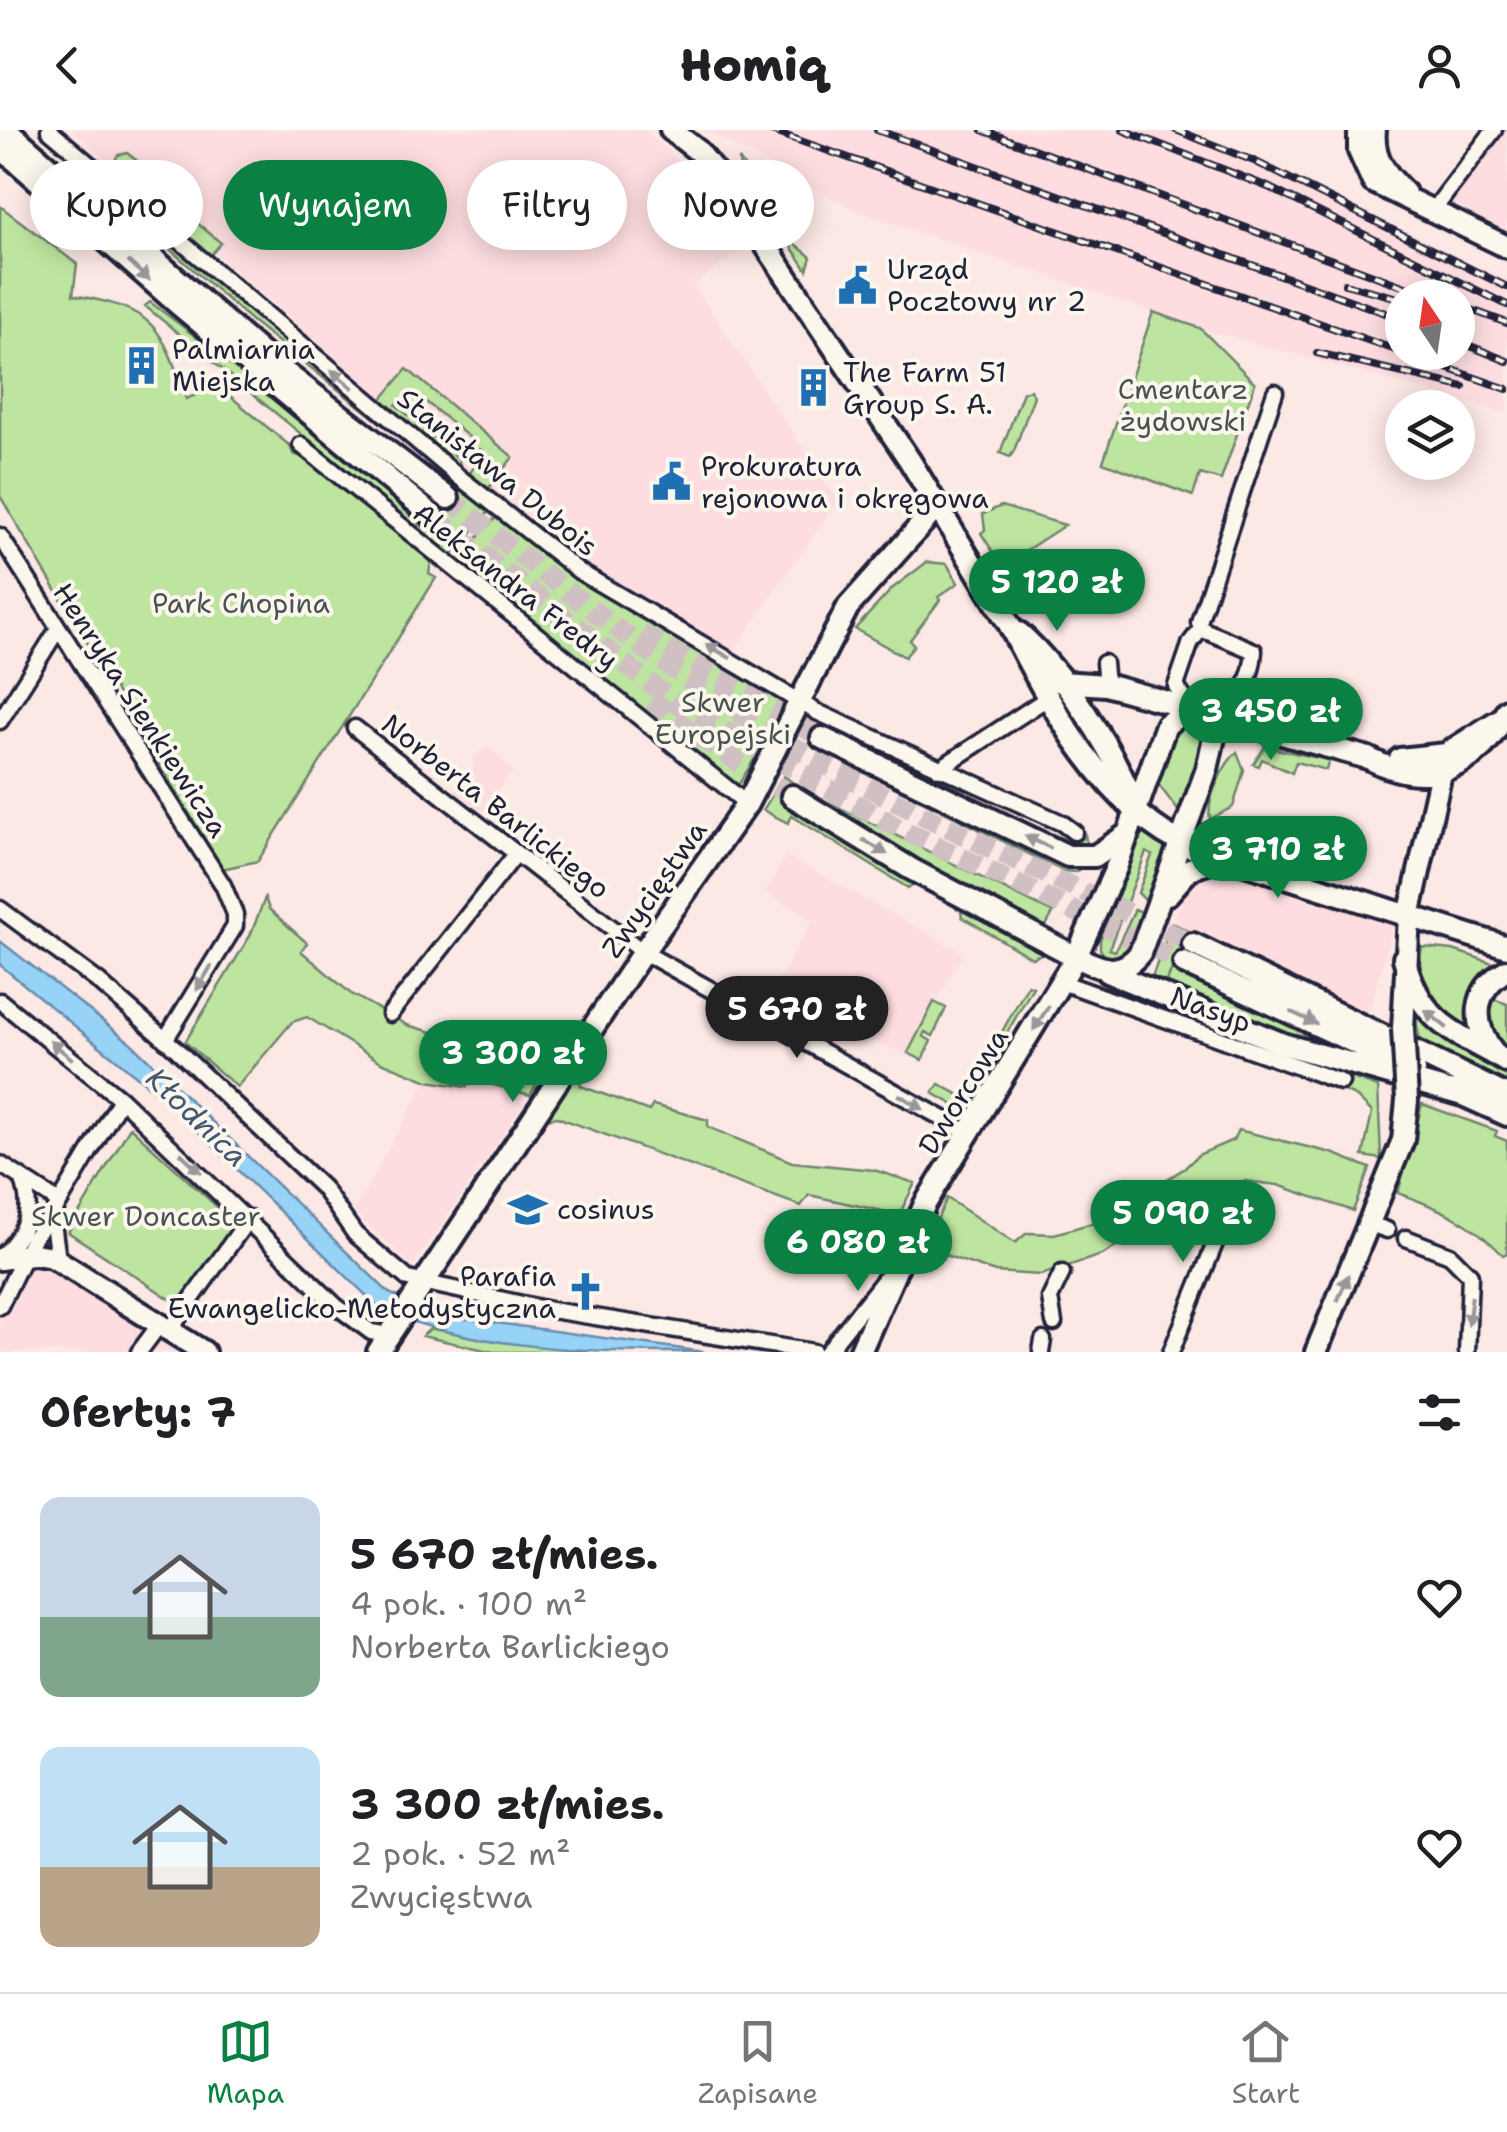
<!DOCTYPE html>
<html lang="pl">
<meta charset="utf-8">
<style>
:root{--surface:#fff;--page:#f2f2f2;--text:#202124;--muted:#757577;--line:#e0e0e0;--accent:#0b8043}
body{margin:0;font-family:"Shantell Sans",sans-serif;background:var(--page);color:var(--text);height:100vh;display:flex;flex-direction:column;font-size:38px;white-space:nowrap}
*{box-sizing:border-box;margin:0}
p{font-size:32px;color:var(--muted)}
.icon{flex:none;width:55px;height:55px;fill:none;stroke:currentColor;stroke-width:2;stroke-linecap:round;stroke-linejoin:round}
.map{position:relative;height:1222px;overflow:hidden}
.side{display:flex;flex-direction:column;background:var(--surface);flex:1}
.side>*{flex:none}
.hud{position:absolute;left:30px;top:30px;width:1000px;height:90px;display:flex;gap:20px}
.needle{width:65px;rotate:347deg}
.controls{position:absolute;left:1385px;top:150px;display:grid;gap:20px}
.controls a{display:grid;place-items:center;width:90px;height:90px;border-radius:50%;background:var(--surface);box-shadow:0 5px 25px #0003;font-size:50px}
.price{position:absolute;translate:-50% -85px;padding:0 22px;border-radius:35px;background:var(--accent);color:#fff;font-size:32px;line-height:65px;filter:drop-shadow(0 2px 5px #0008)}
.price::after{content:'';position:absolute;left:50%;top:60px;width:30px;height:22px;margin-left:-15px;background:inherit;clip-path:polygon(0 0,100% 0,50% 100%)}
.price.active{background:#222;color:#fff}
ul{padding:0;list-style:none}
li{display:flex;align-items:center;gap:30px;height:250px;padding:0 40px}
li span{display:grid;place-items:center;flex:none;width:280px;height:200px;border-radius:20px;color:#555}
li>.icon{margin-inline-start:auto}
span .icon{width:120px;height:120px;fill:#fffc;stroke-width:1}
li b{font-size:42px}
h2{display:flex;justify-content:space-between;align-items:center;height:120px;padding:0 40px;font-size:42px}
.chip{padding:0 35px;border-radius:45px;background:var(--surface);box-shadow:0 5px 25px #0003;font-size:35px;line-height:90px}
.chip.active{background:var(--accent);color:#fff}
header{display:flex;justify-content:space-between;align-items:center;height:130px;padding:0 40px;background:var(--surface);font-size:45px;font-weight:800}
.tabs{display:flex;justify-content:space-around;align-items:center;height:140px;border-top:2px solid var(--line);background:var(--surface);font-size:28px;color:var(--muted)}
.tabs a{display:grid;justify-items:center;gap:5px}
.tabs .active{color:var(--accent)}
.map>svg:first-child{display:block}
</style>
<header><svg class="icon" aria-label="back" viewBox="0 0 24 24"><path d="M15 5l-7 7 7 7"/></svg>Homiq<svg class="icon" aria-label="person" viewBox="0 0 24 24"><circle cx="12" cy="8" r="4"/><path d="M4 21q1-7 8-7t8 7"/></svg></header>
<div class="map">
<svg width="1507" height="1222" viewBox="0 0 1507 1222">
<rect width="100%" height="100%" fill="#fce8e5"/>
<filter id="ink" filterUnits="userSpaceOnUse"><feTurbulence type="fractalNoise" baseFrequency=".01" numOctaves="2"/><feDisplacementMap in="SourceGraphic" scale="20" xChannelSelector="R" yChannelSelector="G"/><feConvolveMatrix kernelMatrix="1 2 1 2 8 2 1 2 1" color-interpolation-filters="sRGB"/></filter>
<g filter="url(#ink)">
<!-- built -->
<path fill="#fddde0" fill-rule="evenodd" d="M72 0H644L698 49 743 119 693 155 838 370 732 523 544 407Z
M704 0H1186L1231 17 1507 151V283L1200 198 858 81ZM1402 168H1458V222H1402Z
M1499 0H1507V117L1432 82Z
M488 615 513 641 482 682 455 661 475 635 471 631Z
M786 726 963 823 907 926 772 863 812 790 766 762Z
M1203 726 1396 787 1368 884 1172 793Z
M472 949 530 965 413 1136 354 1082 423 956 428 951 466 957Z
M30 1136 54 1140 181 1222H0V1174Z"/>
<!-- green -->
<path fill="#bee5a0" stroke="#70846e" stroke-width="2.5" d="M127 23 146 38 140 45 221 113 209 127 109 41 118 25Z
M739 29 795 114 811 127 807 140 740 41Z
M95 47 491 379 451 427 145 176 150 172C245 243 338 317 425 399L460 356 253 192 92 51Z
M0 76 77 134 73 165C154 179 161 194 186 269L218 256 290 316 293 324 309 329 431 431 429 444 436 448 258 731 222 739 0 366Z
M1153 182 1200 198 1255 253 1221 350 1200 344 1193 366 1103 332Z
M407 239 513 327 488 359 469 344 485 323 480 319 462 322 471 309 425 271 416 281 401 270 396 275 459 329 460 337 381 270Z
M1030 260 1034 266 1014 321 1010 327 1000 323 1023 262Z
M1001 376 1065 395 1002 436 981 403 985 400 983 384Z
M498 385 595 456 781 569 768 607 739 654 728 653 456 432Z
M927 432 947 434 958 453 938 467 940 470 910 510 914 515 905 527 855 499 893 458Z
M1198 589 1211 595 1183 687 1155 650 1174 600Z
M820 616 1093 731 1075 742 1063 741 818 619Z
M1265 617 1329 630 1326 640 1296 632 1292 643 1262 629 1259 636 1253 634Z
M1237 622 1244 640 1233 677 1210 689C1206 670 1223 635 1237 622Z
M890 630 1070 712H1078L1085 705 1088 720 1078 721Z
M784 646 796 655 786 672 1038 814 1041 824 1032 828 962 787 961 780 913 754 908 758 792 686 788 693 763 680Z
M798 657 1053 783 1042 803 796 660Z
M1140 698 1168 717 1147 772 1138 763 1152 725 1146 722 1109 819 1115 821 1135 779 1146 784C1139 805 1133 829 1107 829L1100 819V810Z
M265 768 269 779 307 813 301 821 350 863 407 895 548 934 530 965 472 949 466 957 428 951 381 932 307 887 292 892 237 957 185 912 250 806Z
M1172 793 1197 805 1179 844 1362 928 1371 927 1367 935 1165 857 1172 839 1162 859 1154 855 1152 847Z
M1422 817 1453 820 1496 834C1473 854 1466 870 1470 902 1438 879 1413 860 1422 817Z
M1028 855 1033 857 963 980 933 963 939 954 965 968Z
M1148 868 1378 951 1209 898 1378 957 1381 1029 1363 1026 1372 982 1357 967 1342 960 1346 950 1145 876Z
M1493 869 1507 874V924L1492 913 1486 872Z
M934 872 946 878 933 906 925 902 923 906 931 911 922 930 908 923Z
M1414 881 1433 898 1507 942V952L1420 911Z
M577 939 581 956 649 981 653 975 708 990V997L792 1032 874 1040 915 1053 889 1105 876 1095 882 1081 809 1065 801 1076 557 987 545 989Z
M1422 974 1497 1001 1495 1006 1507 1011V1123L1503 1125C1472 1092 1439 1078 1398 1063Z
M130 997 238 1096 182 1171H173L68 1102Z
M1238 1000 1332 1023 1370 1038 1353 1081 1278 1055 1245 1051 1195 1065 1104 1124 1041 1145 995 1142 924 1118 947 1068 1015 1113 1027 1103 1054 1104 1100 1091 1185 1038 1198 1025 1233 1010Z
M430 1199 587 1222H494L422 1206Z"/>
<!-- water -->
<path fill="#96d3f7" stroke="#688cac" stroke-width="2.5" d="M0 811 131 913 389 1163 439 1185 704 1222C597 1222 479 1222 380 1179L167 971 0 835Z"/>
<g fill="none" stroke-linecap="round" stroke-linejoin="round">
<!-- primary-tunnel -->
<path stroke="#d0c0c3" stroke-width="20" stroke-dasharray="20 10" stroke-linecap="butt" d="M448 368C556 452 662 538 779 608 911 686 1055 746 1193 814
M434 387 676 573 897 697 1184 833
M642 504 822 608
M652 570 690 601 792 666"/>
<defs>
<path id="street" d="M49 0 459 347 580 442 817 582 1062 693 1074 702
M1432 82 1494 0
M301 315 747 674
M0 406 223 755 235 784V796L165 910
M1201 499 1254 521C1253 541 1240 580 1219 585
M1104 533 1106 555
M1190 577 1176 556 1191 512 1201 499 1199 492 1275 262
M0 591 58 499
M355 598 643 822 969 1003
M939 639 1049 567
M0 779 99 852 175 918 323 1058 355 1104 408 1149 545 1179 814 1222
M1064 853 1341 952
M0 871 121 969 336 1176 371 1202 389 1205
M390 884 516 724
M0 1034 59 1072
M52 1085 58 1130
M1370 1094 1387 1100
M1406 1108 1450 1125 1470 1145 1467 1222
M0 1128C25 1104 35 1081 22 1048
M0 1176 33 1108 52 1085 121 969
M1054 1193 1050 1168 1062 1143
M170 1200 249 1088
M139 1222 160 1194
M827 1222 887 1146
M1041 1222 1043 1210
M1171 1222 1235 1064"/>
<path id="secondary" d="M671 0 698 21 724 53 910 331 1009 494C1048 573 1107 682 1191 717L1507 817
M1359 0V21L1373 52 1507 117
M1375 0C1372 27 1386 45 1405 63
M1019 503C1062 541 1118 625 1135 679
M1061 552 1106 555 1368 628C1428 660 1479 639 1507 580
M1400 629 1446 624 1496 592
M1168 764 1190 739 1225 727
M1076 827C1102 839 1120 848 1140 823L1207 639 1219 585
M1403 899 1409 786 1441 643
M0 1129 35 1124 52 1127 204 1222
M378 1222 643 822 747 674 848 477 937 377
M860 1222 925 1074 1076 827 1116 738 1166 595 1190 578
M1316 1222 1403 1010 1407 970"/>
<path id="primary" d="M7 0 269 230 448 368
M0 17 178 174 434 387
M822 608 1068 726H1095L1126 705
M792 666 911 739 1076 827
M1193 814 1507 966
M1404 828C1422 895 1452 900 1507 932
M1184 833 1415 941
M1107 842 1283 914 1466 966
M1495 924C1471 895 1472 859 1507 840
M1454 961 1507 985"/>
</defs>
<!-- street casing -->
<use href="#street" stroke="#22223b" stroke-width="21"/>
<!-- secondary casing -->
<use href="#secondary" stroke="#22223b" stroke-width="28"/>
<!-- primary casing -->
<use href="#primary" stroke="#22223b" stroke-width="28"/>
<!-- street -->
<use href="#street" stroke="#fbf7ec" stroke-width="14"/>
<!-- secondary -->
<use href="#secondary" stroke="#fbf7ec" stroke-width="20"/>
<!-- primary -->
<use href="#primary" stroke="#fbf7ec" stroke-width="20"/>
<defs>
<path id="rail" d="M769 0 1507 259
M877 0 1402 189
M982 0 1435 168
M1123 0 1268 57 1507 175
M1176 0 1254 31 1507 157
M1345 154 1402 169
M1458 175 1507 193
M1458 211 1507 231
M1317 223 1463 257"/>
</defs>
<!-- rail casing -->
<use href="#rail" stroke="#22223b" stroke-width="8"/>
<!-- rail -->
<use href="#rail" stroke="#fbf7ec" stroke-width="4" stroke-dasharray="11" stroke-linecap="butt"/>
<defs>
<path id="secondary-bridge" d="M1403 899 1407 970"/>
</defs>
<!-- secondary-bridge casing -->
<use href="#secondary-bridge" stroke="#22223b" stroke-width="28" stroke-linecap="butt"/>
<!-- secondary-bridge -->
<use href="#secondary-bridge" stroke="#fbf7ec" stroke-width="20"/>
</g>
<!-- one-way arrows -->
<defs><path id="oneway-solid" d="M-6-.8H1V-3.2L6.5 0L1 3.2V.8H-6Z" transform="scale(2.5)"/></defs>
<g fill="#99979c">
<use href="#oneway-solid" transform="translate(139 141) rotate(42)"/>
<use href="#oneway-solid" transform="translate(342 249) rotate(-140)"/>
<use href="#oneway-solid" transform="translate(718 521) rotate(-150)"/>
<use href="#oneway-solid" transform="translate(1038 712) rotate(-155)"/>
<use href="#oneway-solid" transform="translate(875 717) rotate(31)"/>
<use href="#oneway-solid" transform="translate(204 848) rotate(121)"/>
<use href="#oneway-solid" transform="translate(1041 888) rotate(123)"/>
<use href="#oneway-solid" transform="translate(1304 888) rotate(25)"/>
<use href="#oneway-solid" transform="translate(1436 889) rotate(-141)"/>
<use href="#oneway-solid" transform="translate(61 920) rotate(-141)"/>
<use href="#oneway-solid" transform="translate(911 972) rotate(30)"/>
<use href="#oneway-solid" transform="translate(191 1033) rotate(43)"/>
<use href="#oneway-solid" transform="translate(1343 1158) rotate(-67)"/>
<use href="#oneway-solid" transform="translate(1470 1181) rotate(97)"/>
</g>
</g>
<!-- icons -->
<defs>
<symbol id="civic-bare" viewBox="-9 -9 18 18"><path d="M-.6-6.5H3V-4.5H.6V-3L4-1V1h2V6H-6V1h2V-1L-.6-3ZM-1.2 2.5V6h2.4V2.5Z" fill="#1f6fb2" stroke="#fbf7ec" stroke-width="2.5" paint-order="stroke"/></symbol>
<symbol id="building-bare" viewBox="-9 -9 18 18"><path d="M-4-6H4V6H1V3H-1V6H-4ZM-2.5-4.3h1.7v1.8h-1.7ZM.8-4.3h1.7v1.8H.8ZM-2.5-1h1.7V.8h-1.7ZM.8-1h1.7V.8H.8Z" fill="#1f6fb2" stroke="#fbf7ec" stroke-width="2.5" paint-order="stroke"/></symbol>
<symbol id="school-bare" viewBox="-9 -9 18 18"><path d="M0-5L7-2L0 1L-7-2ZM-4 1L0 2.5L4 1V4Q0 6-4 4Z" fill="#1f6fb2" stroke="#fbf7ec" stroke-width="2.5" paint-order="stroke"/></symbol>
<symbol id="church-bare" viewBox="-9 -9 18 18"><path d="M-1.2-6h2.4v3.5h3.3v2.4h-3.3V6h-2.4V-.1h-3.3v-2.4h3.3Z" fill="#1f6fb2" stroke="#fbf7ec" stroke-width="2.5" paint-order="stroke"/></symbol>
</defs>
<g fill-rule="evenodd">
<use href="#civic-bare" x="830" y="128" width="55" height="55"/>
<use href="#building-bare" x="114" y="208" width="55" height="55"/>
<use href="#building-bare" x="786" y="230" width="55" height="55"/>
<use href="#civic-bare" x="644" y="324" width="55" height="55"/>
<use href="#school-bare" x="500" y="1052" width="55" height="55"/>
<use href="#church-bare" x="558" y="1134" width="55" height="55"/>
</g>
<g text-anchor="middle" dominant-baseline="central" stroke-width="8" stroke-linejoin="round" paint-order="stroke">
<!-- poi labels -->
<g font-size="28" fill="#22223b" stroke="#fbf7ec" text-anchor="start">
<text x="887" y="139">Urząd<tspan x="887" dy="32">Pocztowy nr 2</tspan></text>
<text x="172" y="219">Palmiarnia<tspan x="172" dy="32">Miejska</tspan></text>
<text x="843" y="242">The Farm 51<tspan x="843" dy="32">Group S. A.</tspan></text>
<text x="701" y="336">Prokuratura<tspan x="701" dy="32">rejonowa i okręgowa</tspan></text>
<text x="557" y="1079">cosinus</text>
<text x="556" y="1146" text-anchor="end">Parafia<tspan x="556" dy="32">Ewangelicko-Metodystyczna</tspan></text>
</g>
<!-- park labels -->
<g font-size="28" fill="#495354" stroke="#fbf7ec">
<text x="1183" y="259">Cmentarz<tspan x="1183" dy="32">żydowski</tspan></text>
<text x="241" y="473">Park Chopina</text>
<text x="723" y="572">Skwer<tspan x="723" dy="32">Europejski</tspan></text>
<text x="146" y="1086">Skwer Doncaster</text>
</g>
<!-- street labels -->
<g font-size="28" fill="#22223b" stroke="#fbf7ec">
<text transform="translate(498 342) rotate(39)">Stanisława Dubois</text>
<text transform="translate(516 456) rotate(38)">Aleksandra Fredry</text>
<text transform="translate(141 580) rotate(57)">Henryka Sienkiewicza</text>
<text transform="translate(496 676) rotate(38)">Norberta Barlickiego</text>
<text transform="translate(654 759) rotate(-55)">Zwycięstwa</text>
<text transform="translate(1211 879) rotate(20)">Nasyp</text>
<text transform="translate(963 961) rotate(-58)">Dworcowa</text>
</g>
<!-- water labels -->
<g font-size="30" font-style="italic" fill="#455773" stroke="#fbf7ec">
<text transform="translate(197 987) rotate(44)">Kłodnica</text>
</g>
</g>
</svg>
<div class="controls">
<a><svg class="needle" viewBox="-14 -14 28 28"><path d="M0-13l5 13h-10z" fill="#e53935"/><path d="M0 13l5-13h-10z" fill="#757577"/></svg></a>
<a><svg class="icon" aria-label="layers" viewBox="0 0 24 24"><path d="M12 4l9 5-9 5-9-5zM3 14l9 5 9-5"/></svg></a>
</div>
<b class="price" style="left:1057px;top:504px">5 120 zł</b>
<b class="price" style="left:1271px;top:633px">3 450 zł</b>
<b class="price" style="left:1278px;top:771px">3 710 zł</b>
<b class="price active" style="left:797px;top:931px">5 670 zł</b>
<b class="price" style="left:513px;top:975px">3 300 zł</b>
<b class="price" style="left:1183px;top:1135px">5 090 zł</b>
<b class="price" style="left:858px;top:1164px">6 080 zł</b>
<div class="hud">
<a class="chip">Kupno</a>
<a class="chip active">Wynajem</a>
<a class="chip">Filtry</a>
<a class="chip">Nowe</a>
</div>
</div>
<section class="side">
<h2>Oferty: 7<svg class="icon" aria-label="filters" viewBox="0 0 24 24"><path d="M4 7h16M4 17h16"/><circle cx="9" cy="7" r="2"/><circle cx="15" cy="17" r="2"/></svg></h2>
<ul>
<li><span style="background:linear-gradient(#c9d6e8 60%,#7fa58c 0)"><svg class="icon" aria-label="home" viewBox="0 0 24 24"><path d="M3 11l9-7 9 7M6 9v11h12V9"/></svg></span><div><b>5 670 zł/mies.</b><p>4 pok. · 100 m²</p><p>Norberta Barlickiego</p></div><svg class="icon" aria-label="heart" viewBox="0 0 24 24"><path d="M12 20l-8-8c-3-5 5-10 8-4 3-6 11-1 8 4z"/></svg></li>
<li><span style="background:linear-gradient(#bfe0f5 60%,#b9a48a 0)"><svg class="icon" aria-label="home" viewBox="0 0 24 24"><path d="M3 11l9-7 9 7M6 9v11h12V9"/></svg></span><div><b>3 300 zł/mies.</b><p>2 pok. · 52 m²</p><p>Zwycięstwa</p></div><svg class="icon" aria-label="heart" viewBox="0 0 24 24"><path d="M12 20l-8-8c-3-5 5-10 8-4 3-6 11-1 8 4z"/></svg></li>
</ul>
</section>
<nav class="tabs">
<a class="active"><svg class="icon" aria-label="map" viewBox="0 0 24 24"><path d="M3 6l6-2 6 2 6-2v14l-6 2-6-2-6 2zM9 4v14M15 6v14"/></svg>Mapa</a>
<a><svg class="icon" aria-label="saved" viewBox="0 0 24 24"><path d="M7 4h10v16l-5-4-5 4z"/></svg>Zapisane</a>
<a><svg class="icon" aria-label="home" viewBox="0 0 24 24"><path d="M3 11l9-7 9 7M6 9v11h12V9"/></svg>Start</a>
</nav>
